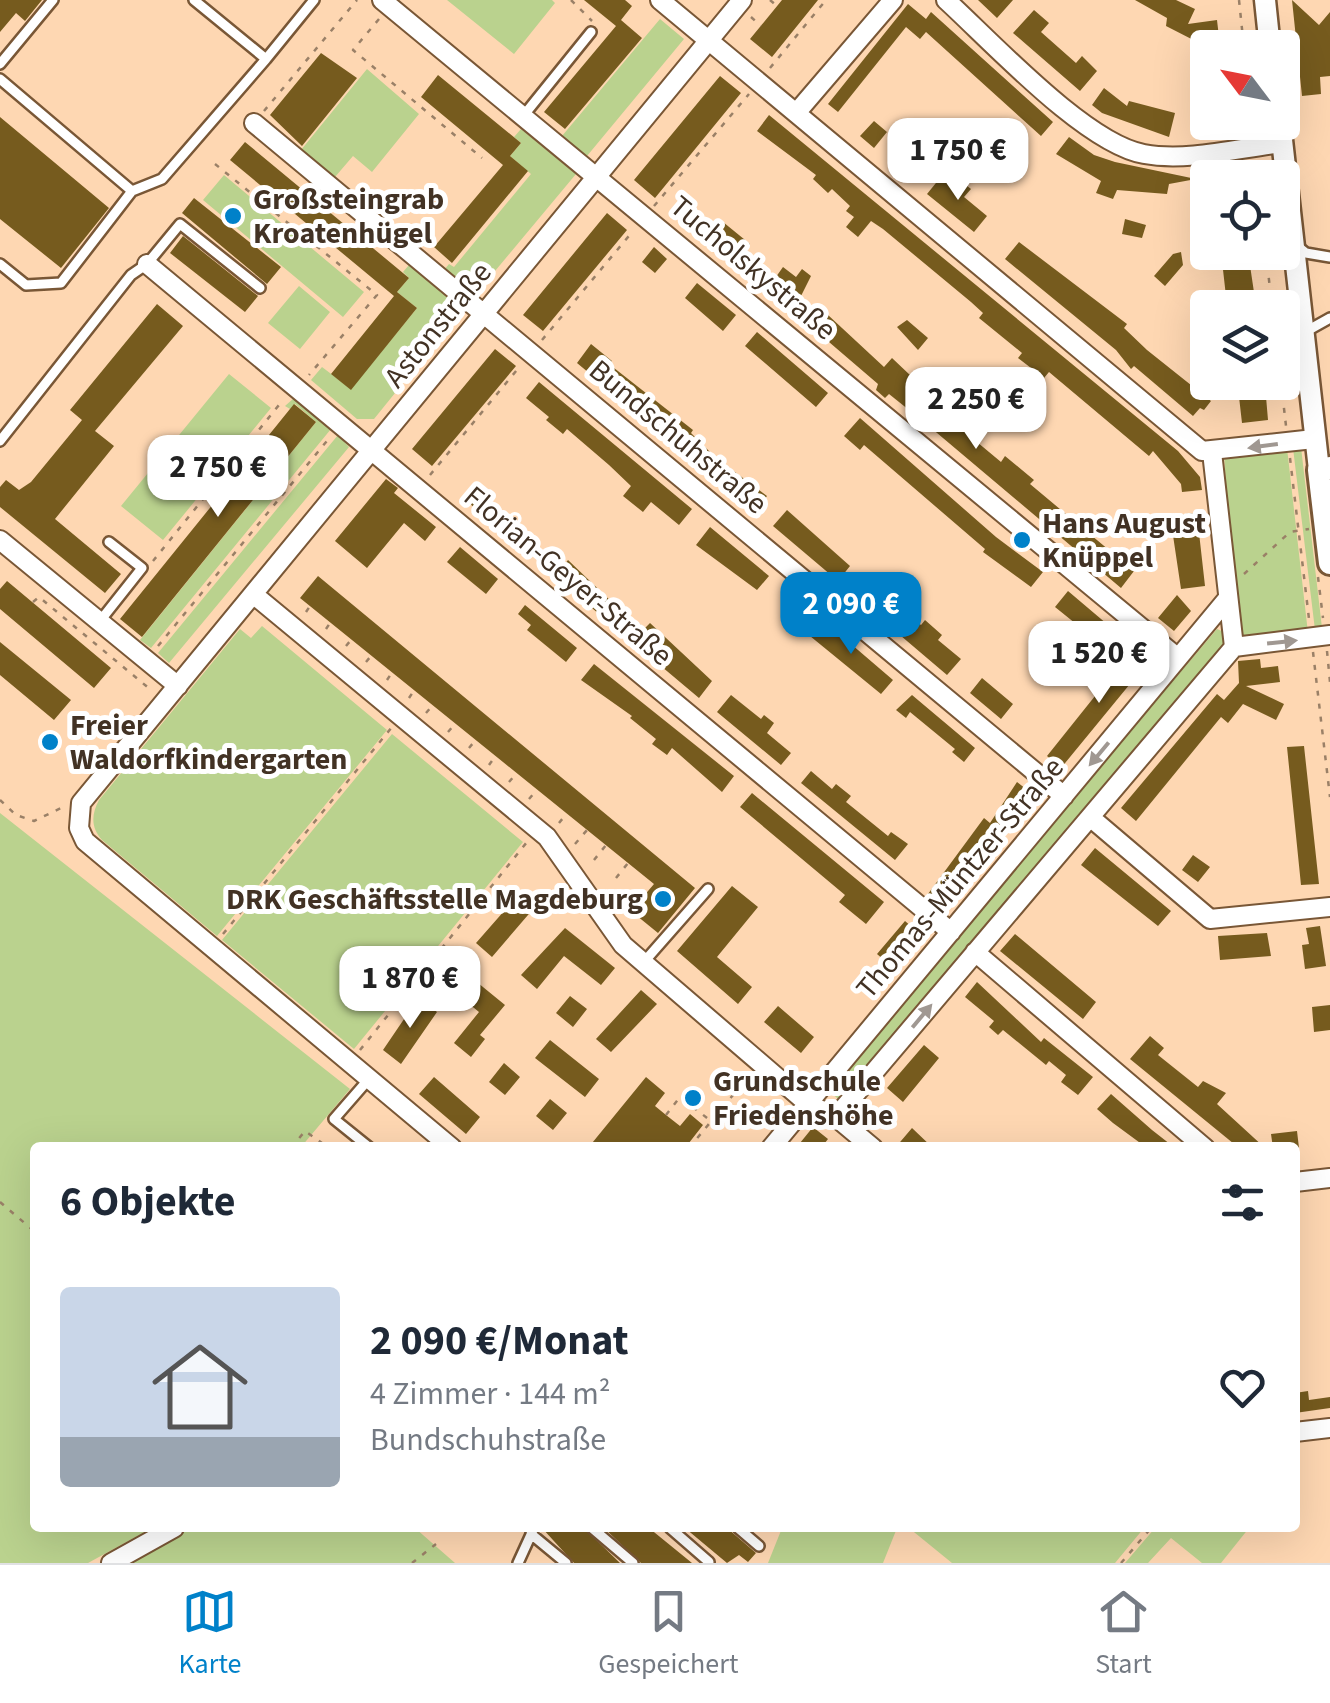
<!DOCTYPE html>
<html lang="de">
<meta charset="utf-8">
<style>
:root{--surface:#fff;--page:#f2f2f3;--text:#1f2937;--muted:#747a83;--line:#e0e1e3;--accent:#0081c9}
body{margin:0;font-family:"Source Sans 3",sans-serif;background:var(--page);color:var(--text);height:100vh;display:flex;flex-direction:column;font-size:38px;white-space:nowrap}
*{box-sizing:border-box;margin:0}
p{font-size:32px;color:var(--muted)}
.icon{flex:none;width:55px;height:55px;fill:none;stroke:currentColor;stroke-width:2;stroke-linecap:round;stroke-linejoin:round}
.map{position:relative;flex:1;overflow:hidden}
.drawer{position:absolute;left:30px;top:1142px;width:1270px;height:390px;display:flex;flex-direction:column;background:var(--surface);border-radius:10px;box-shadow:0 10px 40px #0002}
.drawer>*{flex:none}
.needle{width:65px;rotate:302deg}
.fabs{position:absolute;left:1190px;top:30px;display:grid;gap:20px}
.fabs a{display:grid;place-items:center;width:110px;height:110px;border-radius:10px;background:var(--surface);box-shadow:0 10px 40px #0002;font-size:50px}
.price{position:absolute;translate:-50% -85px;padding:0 22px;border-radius:20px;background:#fff;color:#222;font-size:32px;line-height:65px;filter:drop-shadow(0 2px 5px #0008)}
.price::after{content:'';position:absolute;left:50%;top:60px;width:30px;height:22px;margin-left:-15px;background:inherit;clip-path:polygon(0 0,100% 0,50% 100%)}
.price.selected{background:var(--accent);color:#fff}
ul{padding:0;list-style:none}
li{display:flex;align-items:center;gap:30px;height:250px;padding:0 30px}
li span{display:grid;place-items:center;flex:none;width:280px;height:200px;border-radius:10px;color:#555}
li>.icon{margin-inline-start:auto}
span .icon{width:120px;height:120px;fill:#fffc;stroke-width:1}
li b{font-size:42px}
h2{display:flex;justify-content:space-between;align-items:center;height:120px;padding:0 30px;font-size:42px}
.dock{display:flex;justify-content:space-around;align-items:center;height:140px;border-top:2px solid var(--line);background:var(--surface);font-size:28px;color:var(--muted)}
.dock a{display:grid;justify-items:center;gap:5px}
.dock .selected{color:var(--accent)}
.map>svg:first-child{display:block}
</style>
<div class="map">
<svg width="1330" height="1563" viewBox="0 0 1330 1563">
<rect width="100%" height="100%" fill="#fed7b2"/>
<!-- green -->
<path fill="#bad28e" d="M447 0H552L555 3 514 54Z
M660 19 684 39 587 156 562 136Z
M367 69 419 114 372 172 353 156 335 177 301 150Z
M521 129 576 174 475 295 444 270 449 264 454 267 531 174 510 156 521 143 514 137Z
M224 175 364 292 343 317 203 200Z
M409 265 463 309 374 419H357L311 380 322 367 351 389 417 308 397 292 409 278 403 272Z
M299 286 330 312 300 349 268 323Z
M229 374 271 408 163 540 121 506Z
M294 398 331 429 151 648 140 640 316 422 295 404 290 409 285 406Z
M338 435 349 447 169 663 158 653Z
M1301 447 1322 628 1315 630 1293 448Z
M1287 448 1308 633 1236 641 1224 454Z
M262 626 387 730 217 936 102 840C91 828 91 815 99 800L240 629 251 638Z
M1217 629 1224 632 1225 648 842 1102 826 1089Z
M392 734 523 842 354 1049 222 940Z
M0 813 350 1089 301 1147 35 1148V1528H152L88 1563H0Z
M190 1528H415L455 1563H125Z
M782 1528H897L883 1563H768Z
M909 1528H1144L1115 1563H952Z
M1155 1528H1249L1221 1563H1202L1171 1538 1148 1563H1125Z"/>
<!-- building -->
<path fill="#765b1e" d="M0 0H42L25 21 16 13 0 32Z
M584 0H625L632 6 621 20 642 38 565 129 544 112 616 26Z
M782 0H818L772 57 750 39Z
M978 0H1013L997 18Z
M1135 0H1176L1195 9 1188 24 1217 20 1220 46 1209 48 1166 26 1167 18Z
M1292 0 1319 25 1330 12V76L1320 77 1321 94 1302 96Z
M908 4 926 19 931 12 1053 122 1041 136 926 32 920 39 906 27 838 112 828 104Z
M1034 10 1049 23 1041 32 1076 63 1082 56 1097 71 1080 91 1013 33Z
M321 53 357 78 302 146 270 115Z
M438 75 521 143 510 156 528 171 452 263 434 247 503 165 421 97Z
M720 76 741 93 655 198 634 180Z
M1104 88 1127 106 1129 101 1175 113 1169 137 1102 113 1092 105Z
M769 115 1178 451 1200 477 1202 490 1182 492 1181 484 1153 451 1149 456 1049 372 1044 378 1018 358 1022 353 979 318 983 313 971 302 883 229 871 221 858 237 846 227 854 217 846 211 850 206 832 189 828 193 813 179 816 175 757 131Z
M0 117 109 208 61 268 0 219Z
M874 121 887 132 874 148 860 136Z
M1069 137 1094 155 1115 162 1196 179 1169 184 1167 194 1117 190 1113 199 1096 193 1101 181 1056 154Z
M245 142 409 278 397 292 417 308 351 390 331 374 394 296 230 160Z
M908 151 922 162 910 176 896 165Z
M940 178 955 189 961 181 971 189 964 197 987 216 974 232 927 194Z
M194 198 281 267 267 284 182 213Z
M607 213 627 230 543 331 523 315Z
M1125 219 1146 225 1142 238 1122 234Z
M723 222 750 244 742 253 752 261 744 271 707 242Z
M183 236 258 296 245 312 170 253Z
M1019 242 1127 324 1124 328 1147 350 1211 401 1204 410 1200 408 1193 416 1134 366 1131 369 1116 350 1005 259Z
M654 247 667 259 655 273 642 262Z
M1181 252 1183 265 1165 286 1154 276 1173 254Z
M1221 252H1248L1255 299 1227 305Z
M783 267 796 277 802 269 811 276 798 302 789 296 782 304 766 291Z
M697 283 736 315 723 331 685 298Z
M157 304 183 326 95 431 114 446 55 519 121 574 105 593 0 507V487L6 480 19 490 31 482 82 420 70 410Z
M828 315 884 367 892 358 911 376 908 379 977 442 1001 462 1005 456 1034 480 1030 484 1134 571 1121 588 924 422 889 394 885 398 876 390 878 384 815 330Z
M907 320 928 338 918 350 897 327Z
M757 332 828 393 816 407 745 346Z
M591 344 612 361 609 364 693 430 691 433 715 457 767 496 755 511 577 363Z
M495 349 516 366 432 466 412 449Z
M539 382 692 509 679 525 651 502 643 512 623 496 631 486 609 465 567 429 563 434 546 420 549 417 526 398Z
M1265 385 1268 420 1242 423 1238 388Z
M294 404 316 422 142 637 120 619Z
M860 418 996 537 1043 572 1031 587 983 552 985 549 864 445 860 450 844 436Z
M386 479 398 488 394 493 436 527 425 541 404 523 367 568 335 541Z
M479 491 499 509 488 520 468 502Z
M787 510 850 566 838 581 773 526Z
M1191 513 1197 515 1205 586 1181 589 1171 522 1174 516Z
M710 527 769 576 757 590 696 545Z
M460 547 498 579 486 594 447 562Z
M568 560 617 607 645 628 650 623 712 681 699 698 555 577Z
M318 576 695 888 658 933 631 911 654 884 300 598Z
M7 581 111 668 94 688 0 609V589Z
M865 582 921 625 925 620 942 635 938 640 961 659 947 675 854 596Z
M1068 591 1114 630 1099 648 1088 639 1091 636 1055 607Z
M1177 595 1191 611 1174 631 1158 618Z
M525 605 577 648 566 662 527 630 531 625 518 614Z
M823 620 893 680 881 694 810 636Z
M0 642 71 700 54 720 0 675Z
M1130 645 1148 662 1061 768 1047 756 1119 666 1115 662Z
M1260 659 1261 668 1278 666 1280 682 1246 686 1284 704 1276 720 1243 704 1228 723 1221 717 1136 821 1121 808 1217 694 1224 700 1239 683 1238 661Z
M594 664 734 776 722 792 672 748 667 755 652 744 656 739 630 718 632 716 581 680Z
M982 678 1013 704 1001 719 970 693Z
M731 695 761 719 764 715 774 723 767 733 791 753 781 765 717 712Z
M912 695 975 748 964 762 952 752 955 749 910 712 906 718 896 710Z
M1304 746 1319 884 1301 885 1287 747Z
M811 771 832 789 836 784 851 796 846 802 888 836 891 832 908 844 895 860 801 783Z
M1017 782 1035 796 942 905 928 894 984 818 990 823Z
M752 793 884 902 866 924 839 902 845 895 740 807Z
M1095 848 1171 911 1158 926 1081 865Z
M1193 855 1210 867 1198 882 1182 870Z
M732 886 758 907 717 957 752 987 738 1004 677 951Z
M518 895 534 908 492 957 476 943Z
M905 921 920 934 892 967 877 954Z
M1320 926 1326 966 1305 969 1302 945 1309 944 1306 928Z
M565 928 615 968 601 985 564 956 537 989 521 975Z
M1267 933 1271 956 1220 960 1218 936Z
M1015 934 1096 1002 1083 1019 1000 951Z
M456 965 505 1005 480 1035 485 1039 471 1057 454 1043 479 1012 442 982Z
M977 982 1041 1042 1044 1038 1093 1077 1078 1095 1061 1082 1066 1075 1049 1061 1046 1065 1003 1030 998 1035 989 1027 994 1021 965 997Z
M641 990 657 1004 611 1052 596 1039Z
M570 996 587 1009 573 1027 556 1013Z
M419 997 437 1012 401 1064 383 1050Z
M1330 1005V1030L1314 1032 1312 1007Z
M778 1006 814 1037 801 1053 764 1022Z
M1150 1036 1164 1048 1158 1055 1198 1087 1203 1081 1226 1093 1217 1104 1265 1148H1239L1130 1059Z
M550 1040 599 1079 585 1097 535 1058Z
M924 1045 939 1058 903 1102 887 1088Z
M504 1063 520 1077 505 1095 489 1082Z
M434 1077 480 1117 466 1134 419 1094Z
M646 1077 665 1093 655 1106 666 1115 680 1126 690 1114 703 1125 685 1148H588Z
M1111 1094 1152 1130 1175 1148H1147L1113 1123 1097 1109Z
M550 1099 567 1113 553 1130 536 1116Z
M813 1127 828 1139 821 1148H805L800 1143Z
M912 1128 933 1148H895Z
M1297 1131 1299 1148H1273L1271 1134Z
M1308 1391 1309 1400 1330 1397V1408L1295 1413V1393Z
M542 1528H584L620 1563H574Z
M604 1528H649L692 1563H641Z
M685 1528H727L756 1553 748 1562 739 1555 727 1563Z"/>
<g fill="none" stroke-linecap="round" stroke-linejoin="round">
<defs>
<path id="service" d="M266 59 314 0
M0 64 53 0
M0 79 132 191 61 283 26 285 0 264
M524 115 591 32
M132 191 162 179 266 59 194 0
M1296 245 1306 253 1330 257
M1305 332 1330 318
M0 441 131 275 147 264 180 224 260 288
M100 621 142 568 109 542
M643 963 708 889
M368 1080 334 1119 370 1148
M592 1528 633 1563
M670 1528 709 1562
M738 1528 759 1546
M531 1534 566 1563
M518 1563 534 1528"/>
<path id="minor" d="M382 0 1178 658
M660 0 1202 451 1314 439
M946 0C992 42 1086 144 1144 154 1187 162 1239 148 1282 143
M797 112 893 0
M254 123 1064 796
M147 264 951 932
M1212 452 1234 647
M0 540 178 686
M253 594 547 837 623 945 808 1104 836 1117 873 1148
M1234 647 1330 635
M1090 817 1210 919 1330 907
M975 952 1205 1148
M836 1117 1234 647
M452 1148 85 841 79 828 81 803 742 0
M771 1148 1228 598
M1295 1182 1330 1178
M1295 1432 1330 1428
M111 1563 174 1528"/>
<path id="tertiary" d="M1265 0 1270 48
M1280 122 1319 470"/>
<path id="secondary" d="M1330 468 1319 470 1330 563"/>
</defs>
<!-- service casing -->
<use href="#service" stroke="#795736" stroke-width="14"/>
<!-- minor casing -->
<use href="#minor" stroke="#795736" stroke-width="22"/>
<!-- tertiary casing -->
<use href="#tertiary" stroke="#795736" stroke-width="25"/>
<!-- secondary casing -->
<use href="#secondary" stroke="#795736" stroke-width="28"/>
<!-- path -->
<path stroke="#9a8067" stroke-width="2.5" stroke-dasharray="5 8" stroke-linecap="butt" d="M571 0 592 21
M770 0 777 6
M1239 0 1244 48
M751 17 761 26
M379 19 353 50 482 158
M1287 52 1291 109
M770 68 826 0
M264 111 357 0
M215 164 377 295 309 375
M1256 164 1257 178
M654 206 749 94
M1266 252 1272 308
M542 340 633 231
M1281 382 1286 426
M1290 458 1309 619
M430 475 521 365
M153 561 283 400
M1244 574 1290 532 1309 529
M1318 577 1323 618
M33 602 39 597 151 690
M306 612 310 606
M326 629 330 623
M158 646 331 436
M346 646 351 640
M1327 651 1330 682
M1313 652 1330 797
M366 662 371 656
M387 680 391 674
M409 698 413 692
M426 713 432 706
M448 732 454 725
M469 748 474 742
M489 765 494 758
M509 782 515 775
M529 799 535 792
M0 800 16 815 34 821 63 807
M559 823 567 813
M575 844 587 830
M594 860 606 845
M616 878 628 863
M223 934 392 727
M360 1050 527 842
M666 1115 680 1097 711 1121
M291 1148 305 1131 329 1148
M689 1148 743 1083
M0 1202 35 1232
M412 1563 436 1544
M1121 1563 1151 1528"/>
<!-- service -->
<use href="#service" stroke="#fff" stroke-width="9"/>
<!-- minor -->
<use href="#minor" stroke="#fff" stroke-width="18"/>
<!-- tertiary -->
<use href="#tertiary" stroke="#fff" stroke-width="20"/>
<!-- secondary -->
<use href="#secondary" stroke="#fff" stroke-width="22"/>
</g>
<!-- one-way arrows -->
<defs><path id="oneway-solid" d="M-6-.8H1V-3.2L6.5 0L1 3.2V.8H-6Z" transform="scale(2.5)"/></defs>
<g fill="#a09892">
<use href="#oneway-solid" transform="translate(1263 446) rotate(172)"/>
<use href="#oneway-solid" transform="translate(1282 642) rotate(-6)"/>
<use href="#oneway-solid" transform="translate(1099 754) rotate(130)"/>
<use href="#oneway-solid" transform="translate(922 1016) rotate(-50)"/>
</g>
<!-- markers -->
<g fill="#0081c9" stroke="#fff" stroke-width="4">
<circle cx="233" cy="216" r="10"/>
<circle cx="1022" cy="540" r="10"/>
<circle cx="50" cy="742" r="10"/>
<circle cx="663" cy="899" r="10"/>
<circle cx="693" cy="1098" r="10"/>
</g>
<g text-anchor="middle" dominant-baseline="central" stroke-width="10" stroke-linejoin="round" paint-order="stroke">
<!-- poi labels -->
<g font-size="30" font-weight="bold" fill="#423224" stroke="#fff" text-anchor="start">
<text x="253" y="199">Großsteingrab<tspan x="253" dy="34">Kroatenhügel</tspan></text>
<text x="1042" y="523">Hans August<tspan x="1042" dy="34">Knüppel</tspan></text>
<text x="70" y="725">Freier<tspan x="70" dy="34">Waldorfkindergarten</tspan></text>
<text x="643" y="899" text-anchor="end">DRK Geschäftsstelle Magdeburg</text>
<text x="713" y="1081">Grundschule<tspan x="713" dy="34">Friedenshöhe</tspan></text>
</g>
<!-- street labels -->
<g font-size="30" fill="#423224" stroke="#fff">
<text transform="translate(753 268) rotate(40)">Tucholskystraße</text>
<text transform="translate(438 325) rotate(-51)">Astonstraße</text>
<text transform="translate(678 437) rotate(40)">Bundschuhstraße</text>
<text transform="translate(568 576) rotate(40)">Florian-Geyer-Straße</text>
<text transform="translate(960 878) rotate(-50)">Thomas-Müntzer-Straße</text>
</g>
</g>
</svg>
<div class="fabs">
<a><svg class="needle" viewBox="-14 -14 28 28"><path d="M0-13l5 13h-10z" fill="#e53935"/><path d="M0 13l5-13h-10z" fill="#747a83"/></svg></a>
<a><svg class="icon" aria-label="locate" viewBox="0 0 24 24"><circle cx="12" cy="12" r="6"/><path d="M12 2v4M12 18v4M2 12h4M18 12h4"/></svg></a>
<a><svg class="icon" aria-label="layers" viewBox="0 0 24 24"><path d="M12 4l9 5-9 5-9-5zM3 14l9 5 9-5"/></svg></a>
</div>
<b class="price" style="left:958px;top:203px">1 750 €</b>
<b class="price" style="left:976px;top:452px">2 250 €</b>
<b class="price" style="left:218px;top:520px">2 750 €</b>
<b class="price selected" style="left:851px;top:657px">2 090 €</b>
<b class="price" style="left:1099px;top:706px">1 520 €</b>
<b class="price" style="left:410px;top:1031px">1 870 €</b>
<section class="drawer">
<h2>6 Objekte<svg class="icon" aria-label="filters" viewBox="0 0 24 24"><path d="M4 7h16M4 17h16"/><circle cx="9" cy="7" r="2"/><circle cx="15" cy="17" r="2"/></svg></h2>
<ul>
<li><span style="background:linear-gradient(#c9d6e8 75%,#9aa5b1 0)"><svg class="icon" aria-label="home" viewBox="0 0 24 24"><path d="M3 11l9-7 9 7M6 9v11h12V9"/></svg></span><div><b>2 090 €/Monat</b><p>4 Zimmer · 144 m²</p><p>Bundschuhstraße</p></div><svg class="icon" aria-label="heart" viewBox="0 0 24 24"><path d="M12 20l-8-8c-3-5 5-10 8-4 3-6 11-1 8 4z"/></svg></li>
</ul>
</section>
</div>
<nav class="dock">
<a class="selected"><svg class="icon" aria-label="map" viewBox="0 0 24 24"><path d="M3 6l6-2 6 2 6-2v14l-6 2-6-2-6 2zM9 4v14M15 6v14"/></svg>Karte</a>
<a><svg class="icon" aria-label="saved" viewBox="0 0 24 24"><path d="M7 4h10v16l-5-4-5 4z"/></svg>Gespeichert</a>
<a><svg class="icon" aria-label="home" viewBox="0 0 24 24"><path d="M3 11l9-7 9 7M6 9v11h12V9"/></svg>Start</a>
</nav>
